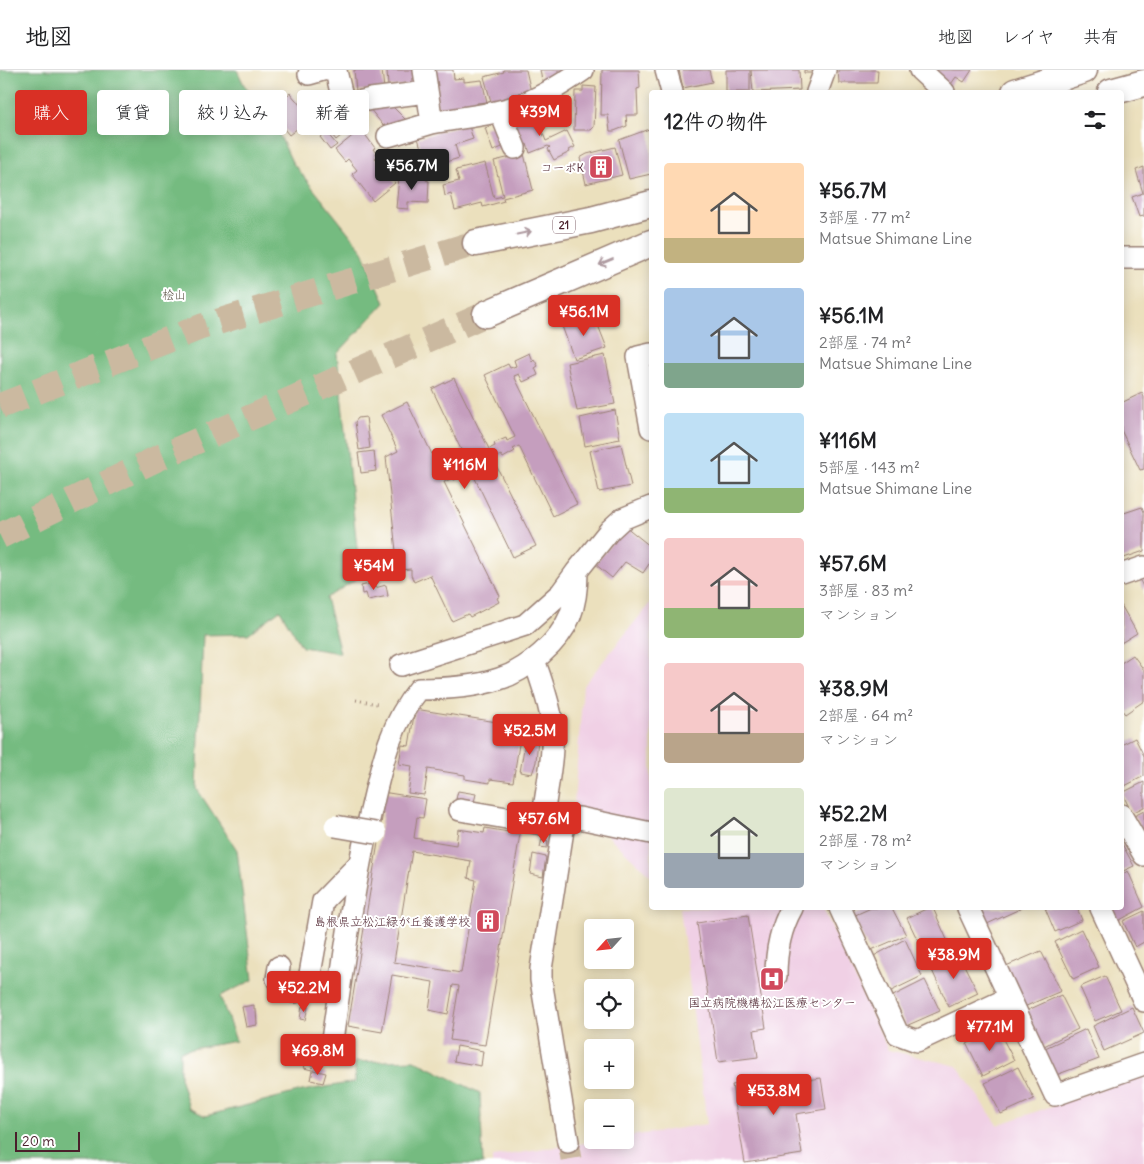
<!DOCTYPE html>
<html lang="ja">
<meta charset="utf-8">
<style>
:root{--surface:#fff;--page:#f6f6f6;--text:#202124;--muted:#757577;--line:#e0e0e0;--accent:#d93025}
body{margin:0;font-family:Delius,"Klee One",sans-serif;background:var(--page);color:var(--text);height:100vh;display:flex;flex-direction:column;font-size:19px;white-space:nowrap}
*{box-sizing:border-box;margin:0}
p{font-size:16px;color:var(--muted)}
.icon{flex:none;width:28px;height:28px;fill:none;stroke:currentColor;stroke-width:2;stroke-linecap:round;stroke-linejoin:round}
.map{position:relative;flex:1;overflow:hidden}
.sheet{position:absolute;left:649px;top:20px;width:475px;height:820px;display:flex;flex-direction:column;background:var(--surface);border-radius:5px;box-shadow:0 2px 12px #0003}
.sheet>*{flex:none}
.banner{position:absolute;left:15px;top:20px;width:475px;height:45px;display:flex;gap:10px}
.needle{width:32px;rotate:243deg}
.fabs{position:absolute;left:584px;top:849px;display:grid;gap:10px}
.fabs a{display:grid;place-items:center;width:50px;height:50px;border-radius:5px;background:var(--surface);box-shadow:0 2px 12px #0003;font-size:25px}
.scale{position:absolute;left:15px;bottom:12px;width:65px;box-sizing:border-box;padding-left:5px;border:2px solid #4a1f2b;border-top:0;font-size:14px;line-height:18px;white-space:nowrap;color:#4a1f2b;-webkit-text-stroke:4px #fff;paint-order:stroke}
.price{position:absolute;translate:-50% -42px;padding:0 11px;border-radius:5px;background:var(--accent);color:#fff;font-size:16px;line-height:32px;filter:drop-shadow(0 1px 2px #0008)}
.price::after{content:'';position:absolute;left:50%;top:30px;width:15px;height:11px;margin-left:-8px;background:inherit;clip-path:polygon(0 0,100% 0,50% 100%)}
.price.on{background:#222;color:#fff}
ul{padding:0;list-style:none}
li{display:flex;align-items:center;gap:15px;height:125px;padding:0 15px}
li span{display:grid;place-items:center;flex:none;width:140px;height:100px;border-radius:5px;color:#555}
li>.icon{margin-inline-start:auto}
span .icon{width:60px;height:60px;fill:#fffc;stroke-width:1}
li b{font-size:21px}
h2{display:flex;justify-content:space-between;align-items:center;height:60px;padding:0 15px;font-size:21px}
.tag{padding:0 18px;border-radius:5px;background:var(--surface);box-shadow:0 2px 12px #0003;font-size:18px;line-height:45px}
.tag.on{background:var(--accent);color:#fff}
header{display:flex;align-items:center;gap:30px;box-sizing:border-box;height:70px;padding:0 25px;background:var(--surface);border-bottom:1px solid var(--line)}
header strong{font-size:24px}
nav{display:flex;gap:28px;margin-inline-start:auto;font-size:18px}
.map>svg:first-child{display:block}
</style>
<header>
<strong>地図</strong>
<nav><a>地図</a><a>レイヤ</a><a>共有</a></nav>
</header>
<div class="map">
<svg width="1144" height="1094" viewBox="0 0 1144 1094">
<rect width="100%" height="100%" fill="#fff"/>
<filter id="ink" filterUnits="userSpaceOnUse"><feTurbulence type="fractalNoise" baseFrequency=".02" numOctaves="2"/><feDisplacementMap in="SourceGraphic" scale="10" xChannelSelector="R" yChannelSelector="G"/><feConvolveMatrix kernelMatrix="1 2 1 2 8 2 1 2 1" color-interpolation-filters="sRGB"/></filter>
<filter id="wash" filterUnits="userSpaceOnUse"><feTurbulence type="fractalNoise" baseFrequency=".0096" numOctaves="4" result="noise"/><feDisplacementMap in="SourceGraphic" scale="20" xChannelSelector="R" yChannelSelector="G"/><feGaussianBlur stdDeviation="1.12" result="paint"/><feColorMatrix in="noise" values="0 0 0 0 0 0 0 0 0 0 0 0 0 0 0 0 0 1.4 0 .05"/><feComposite in="paint" operator="in"/></filter>
<g filter="url(#wash)">
<rect width="100%" height="100%" fill="#ebe0bd"/>
<!-- built -->
<path fill="#f0d0e5" d="M651 532V806L574 734 583 616Z
M680 838H823L888 980 957 996 998 1055 1144 1004V1094H492V1087L605 1070H625V1067L707 1054Z"/>
<!-- forest -->
<path fill="#74bb80" stroke="#5f6d56" d="M0 0H237L244 15 267 38 292 92 363 181 385 233 337 284 360 507 326 528 340 583 302 577 280 540 248 564 203 565 197 719 237 780 253 910 220 926 236 971 180 981V1007L189 1038 205 1046 302 1021 355 1012V992L414 990 480 1023 483 1094H0Z"/>
<g id="blocks">
<!-- building -->
<path fill="#c59ebe" fill-rule="evenodd" d="M354 0H382L384 19 356 21Z
M387 0H416L417 8 412 9V15L388 17Z
M434 0H453L454 9 464 8V12L482 10 487 32 477 33 478 38 442 44 440 36H437L434 19H438Z
M503 0H526L531 22 492 35 484 7 504 2Z
M540 0H563V1L543 16Z
M602 0H639L640 18 637 19 638 45H626L627 56 614 61H610L608 45H601Z
M679 0H709L712 12 683 18Z
M726 0H750V22H726Z
M751 0H799L800 20 753 22Z
M804 0H817V3H804Z
M838 0H878L877 13H839Z
M933 0H972L964 12 956 7 949 17Z
M583 16 596 17 594 57 591 60H574L575 21H583Z
M290 23 311 48 289 65 269 41Z
M389 33 409 53 386 59 370 39Z
M534 41 546 71 567 61 575 77 569 80 570 82 554 90 548 79 550 77 548 76 530 83 527 74 520 77 510 50Z
M340 50 348 60 336 70 328 60Z
M501 52 509 74 493 81 485 58Z
M468 53 473 69 455 75 459 88 430 97 427 84 423 85 418 68Z
M361 59 375 78 373 79 378 86 375 88 395 113 373 131 352 104 357 100 348 89 345 92 335 80Z
M649 59 651 68V104L629 109 619 70Z
M326 62 337 75 330 80 320 67Z
M615 77 622 105 586 114 580 88 587 84Z
M524 84 533 120 503 128 504 131 483 137 482 133 455 140 451 124 445 126 443 115 459 111 456 100 485 93 494 128 503 126 494 91Z
M1144 97V146L1139 147 1132 127 1143 123 1136 100Z
M414 104 426 105V110L429 111 428 133 408 132V139L396 138 399 107 413 108Z
M594 245 607 278 574 289 562 256Z
M529 283 532 291 534 289 538 296 535 298 538 305 523 312 519 304 514 306 577 434 553 446 519 376 513 379 515 381 503 388 501 385 493 389 536 476 513 487 471 400 464 404 465 405 454 410 453 408 444 412 500 526 497 528 499 532 470 547 468 544 452 551 430 505 414 512 411 505V499L398 500 386 387 398 381 381 345 407 332 441 403 448 399 447 396 457 391 459 393 466 390 432 319 454 308 489 379 495 376 494 373 506 368 507 371 515 367 485 305 508 294 510 298 516 296 514 290Z
M605 285 615 334 577 341 567 293Z
M1142 323 1144 327V399L1140 400 1121 360V333Z
M615 340 620 369 585 376 580 348Z
M366 347 370 378 359 380 355 352 358 348Z
M621 374 631 416 599 422 590 381Z
M374 381 376 401 361 403 358 383Z
M1142 437 1144 442V481L1121 489V444Z
M625 456 651 477V491L643 503 625 492 612 508 595 494Z
M1144 506V520L1139 507Z
M374 513 375 518 386 515 388 526 368 530 366 523 362 524 361 516Z
M1121 535 1137 563 1121 573Z
M1133 585 1144 600V631L1125 644 1121 639V593Z
M415 639 522 656 513 712 490 709V713L465 709V705L428 699 424 725 408 723 412 696 399 694 402 675 409 676Z
M526 667 538 668 536 692 532 704 520 702Z
M1135 668 1144 686V706L1121 718V675Z
M1144 712V737L1132 743 1122 723Z
M458 721 476 724 474 732 456 729Z
M382 722 426 729 423 748 417 747 414 768 456 775 458 759 484 763 485 758 520 764 485 975 450 970 459 916 453 915 448 944 429 940 433 912 392 905 382 962 348 956 383 742 379 741ZM412 781 471 791 468 808 476 810 461 903 394 892Z
M1144 741V764L1134 746Z
M542 769 548 771 547 778 540 777Z
M1121 772 1134 796 1121 802Z
M533 784 546 787 543 807 530 804Z
M1128 801 1144 837 1116 852 1110 838H1121V805Z
M871 838H892L906 865 869 881 853 846Z
M928 838H933L952 881 928 892 907 848Z
M979 838H1022L987 854Z
M1045 838H1077L1082 850 1055 862Z
M1144 841V872L1135 877 1123 851Z
M748 845 766 958 754 960 758 987 718 992 697 853Z
M1081 859 1099 897 1073 909 1055 872Z
M905 869 922 906 889 922 872 887Z
M1041 881 1061 921 1024 937 1006 896Z
M959 885 978 923 949 937 930 896Z
M1105 906 1121 940 1095 951 1080 917Z
M925 910 940 941 906 956 891 927Z
M1061 925 1078 959 1042 977 1026 941Z
M254 935V940H256L257 955 246 957 242 937Z
M302 936 308 937 305 950 300 949Z
M1132 937 1144 963 1104 981 1093 956Z
M997 958 1014 990 983 1006 967 974Z
M1086 959 1099 989 1056 1005 1043 979Z
M457 976 483 981 481 996 454 991Z
M306 989 314 990 312 1000 304 998Z
M1018 997 1034 1029 1001 1044 985 1013Z
M313 1000 326 1003 323 1013 311 1010Z
M821 1008 826 1039 796 1044 802 1084 745 1093 732 1015 765 1010 766 1016Z"/>
</g>
</g>
<g filter="url(#ink)">
<use href="#blocks" fill-opacity="0" stroke="#9a8074" stroke-width="1"/>
<g fill="none" stroke-linecap="round" stroke-linejoin="round">
<!-- minor-tunnel -->
<path stroke="#cbb9a0" stroke-width="21" stroke-dasharray="21 11" stroke-linecap="butt" d="M568 1072 571 1089"/>
<!-- major-tunnel -->
<path stroke="#cbb9a0" stroke-width="26" stroke-dasharray="26 13" stroke-linecap="butt" d="M0 336 201 257 476 173
M0 466 156 389 486 244"/>
<defs>
<path id="minor" d="M328 0 336 1 344 35 371 29 427 22
M424 0 432 53C462 47 494 45 523 34 544 26 564 13 583 0
M666 0 672 22
M920 0 944 22
M309 4 323 0
M817 22 825 0
M500 41 515 78
M388 66 432 53
M1121 188H1144
M651 284 638 287 651 358
M1121 505 1144 497
M401 595 525 555 561 523 577 501 610 460 622 449 651 437
M460 740 542 754C546 719 556 682 551 646 547 627 541 609 534 590
M1121 745 1144 785
M840 838 898 964 917 971 1009 928
M968 838 1055 1025 1144 994
M1101 838 1144 931
M279 897 277 909 283 918 294 922 306 918 308 915 323 831 358 795
M776 906C776 881 780 859 792 838
M332 970C343 895 353 819 370 745 381 699 388 657 419 619 446 619 474 617 499 609 527 600 559 573 570 546 576 531 577 516 577 501
M568 1072 541 910V899L563 760C566 753 571 749 579 748L651 763"/>
<path id="major" d="M1015 22 1084 0
M1111 22 1144 13
M476 173 591 150 651 134
M486 244 651 173"/>
</defs>
<!-- minor casing -->
<use href="#minor" stroke="#9a8074" stroke-width="24"/>
<!-- major casing -->
<use href="#major" stroke="#9a8074" stroke-width="29"/>
<!-- path -->
<path stroke="#9a8074" stroke-width="3" stroke-dasharray="1 4" stroke-linecap="butt" d="M356 630 377 634"/>
<!-- minor -->
<use href="#minor" stroke="#fff" stroke-width="21"/>
<!-- major -->
<use href="#major" stroke="#fff" stroke-width="26"/>
<defs>
<path id="minor-bridge" d="M335 756 376 763"/>
</defs>
<!-- minor-bridge casing -->
<use href="#minor-bridge" stroke="#9a8074" stroke-width="24" stroke-linecap="butt"/>
<!-- minor-bridge -->
<use href="#minor-bridge" stroke="#fff" stroke-width="21"/>
</g>
<!-- one-way arrows -->
<defs><path id="oneway-shaft" d="M-6 0H5M1.5-3L5.5 0L1.5 3" fill="none" stroke-width="1.6" stroke-linecap="round" stroke-linejoin="round" transform="scale(1.25)"/></defs>
<g stroke="#ae9aa0">
<use href="#oneway-shaft" transform="translate(524 163) rotate(-12)"/>
<use href="#oneway-shaft" transform="translate(606 192) rotate(157)"/>
</g>
</g>
<!-- icons -->
<defs>
<symbol id="building-square" viewBox="-11 -11 22 22"><rect x="-9" y="-9" width="18" height="18" rx="4" fill="#d1495b" stroke="#fff"/><path d="M-4-6H4V6H1V3H-1V6H-4ZM-2.5-4.3h1.7v1.8h-1.7ZM.8-4.3h1.7v1.8H.8ZM-2.5-1h1.7V.8h-1.7ZM.8-1h1.7V.8H.8Z" fill="#fff"/></symbol>
<symbol id="hospital-square" viewBox="-11 -11 22 22"><rect x="-9" y="-9" width="18" height="18" rx="4" fill="#d1495b" stroke="#fff"/><path d="M-5-5h3v3.5h4V-5h3V5h-3V1.5h-4V5h-3Z" fill="#fff"/></symbol>
</defs>
<g fill-rule="evenodd">
<use href="#building-square" x="587" y="83" width="28" height="28"/>
<use href="#building-square" x="474" y="837" width="28" height="28"/>
<use href="#hospital-square" x="758" y="895" width="28" height="28"/>
</g>
<g text-anchor="middle" dominant-baseline="central" stroke-width="4" stroke-linejoin="round" paint-order="stroke">
<!-- shield labels -->
<rect fill="#fff" stroke="#80626b" stroke-width="1" x="553" y="146.5" width="22" height="17" rx="4"/>
<g font-size="11" font-weight="bold" fill="#4a1f2b">
<text x="564" y="155">21</text>
</g>
<!-- poi labels -->
<g font-size="12" fill="#4a1f2b" stroke="#fff" text-anchor="end">
<text x="584" y="97">コーポK</text>
<text x="470" y="851">島根県立松江緑が丘養護学校</text>
<text x="772" y="932" text-anchor="middle">国立病院機構松江医療センター</text>
</g>
<!-- park labels -->
<g font-size="12" fill="#5f574b" stroke="#fff">
<text x="174" y="224">桧山</text>
</g>
</g>
</svg>
<div class="fabs">
<a><svg class="needle" viewBox="-14 -14 28 28"><path d="M0-13l5 13h-10z" fill="#e53935"/><path d="M0 13l5-13h-10z" fill="#757577"/></svg></a>
<a><svg class="icon" aria-label="locate" viewBox="0 0 24 24"><circle cx="12" cy="12" r="6"/><path d="M12 2v4M12 18v4M2 12h4M18 12h4"/></svg></a>
<a>+</a>
<a>−</a>
</div>
<div class="scale">20 m</div>
<b class="price" style="left:540px;top:67px">¥39M</b>
<b class="price on" style="left:412px;top:121px">¥56.7M</b>
<b class="price" style="left:584px;top:267px">¥56.1M</b>
<b class="price" style="left:465px;top:420px">¥116M</b>
<b class="price" style="left:374px;top:521px">¥54M</b>
<b class="price" style="left:530px;top:686px">¥52.5M</b>
<b class="price" style="left:544px;top:774px">¥57.6M</b>
<b class="price" style="left:954px;top:910px">¥38.9M</b>
<b class="price" style="left:304px;top:943px">¥52.2M</b>
<b class="price" style="left:990px;top:982px">¥77.1M</b>
<b class="price" style="left:318px;top:1006px">¥69.8M</b>
<b class="price" style="left:774px;top:1046px">¥53.8M</b>
<div class="banner">
<a class="tag on">購入</a>
<a class="tag">賃貸</a>
<a class="tag">絞り込み</a>
<a class="tag">新着</a>
</div>
<section class="sheet">
<h2>12件の物件<svg class="icon" aria-label="filters" viewBox="0 0 24 24"><path d="M4 7h16M4 17h16"/><circle cx="9" cy="7" r="2"/><circle cx="15" cy="17" r="2"/></svg></h2>
<ul>
<li><span style="background:linear-gradient(#ffd9b3 75%,#c2b280 0)"><svg class="icon" aria-label="home" viewBox="0 0 24 24"><path d="M3 11l9-7 9 7M6 9v11h12V9"/></svg></span><div><b>¥56.7M</b><p>3部屋 · 77 m²</p><p>Matsue Shimane Line</p></div></li>
<li><span style="background:linear-gradient(#a9c7e8 75%,#7fa58c 0)"><svg class="icon" aria-label="home" viewBox="0 0 24 24"><path d="M3 11l9-7 9 7M6 9v11h12V9"/></svg></span><div><b>¥56.1M</b><p>2部屋 · 74 m²</p><p>Matsue Shimane Line</p></div></li>
<li><span style="background:linear-gradient(#bfe0f5 75%,#8fb573 0)"><svg class="icon" aria-label="home" viewBox="0 0 24 24"><path d="M3 11l9-7 9 7M6 9v11h12V9"/></svg></span><div><b>¥116M</b><p>5部屋 · 143 m²</p><p>Matsue Shimane Line</p></div></li>
<li><span style="background:linear-gradient(#f6c9c9 70%,#8fb573 0)"><svg class="icon" aria-label="home" viewBox="0 0 24 24"><path d="M3 11l9-7 9 7M6 9v11h12V9"/></svg></span><div><b>¥57.6M</b><p>3部屋 · 83 m²</p><p>マンション</p></div></li>
<li><span style="background:linear-gradient(#f6c9c9 70%,#b9a48a 0)"><svg class="icon" aria-label="home" viewBox="0 0 24 24"><path d="M3 11l9-7 9 7M6 9v11h12V9"/></svg></span><div><b>¥38.9M</b><p>2部屋 · 64 m²</p><p>マンション</p></div></li>
<li><span style="background:linear-gradient(#dfe7d0 65%,#9aa5b1 0)"><svg class="icon" aria-label="home" viewBox="0 0 24 24"><path d="M3 11l9-7 9 7M6 9v11h12V9"/></svg></span><div><b>¥52.2M</b><p>2部屋 · 78 m²</p><p>マンション</p></div></li>
</ul>
</section>
</div>
